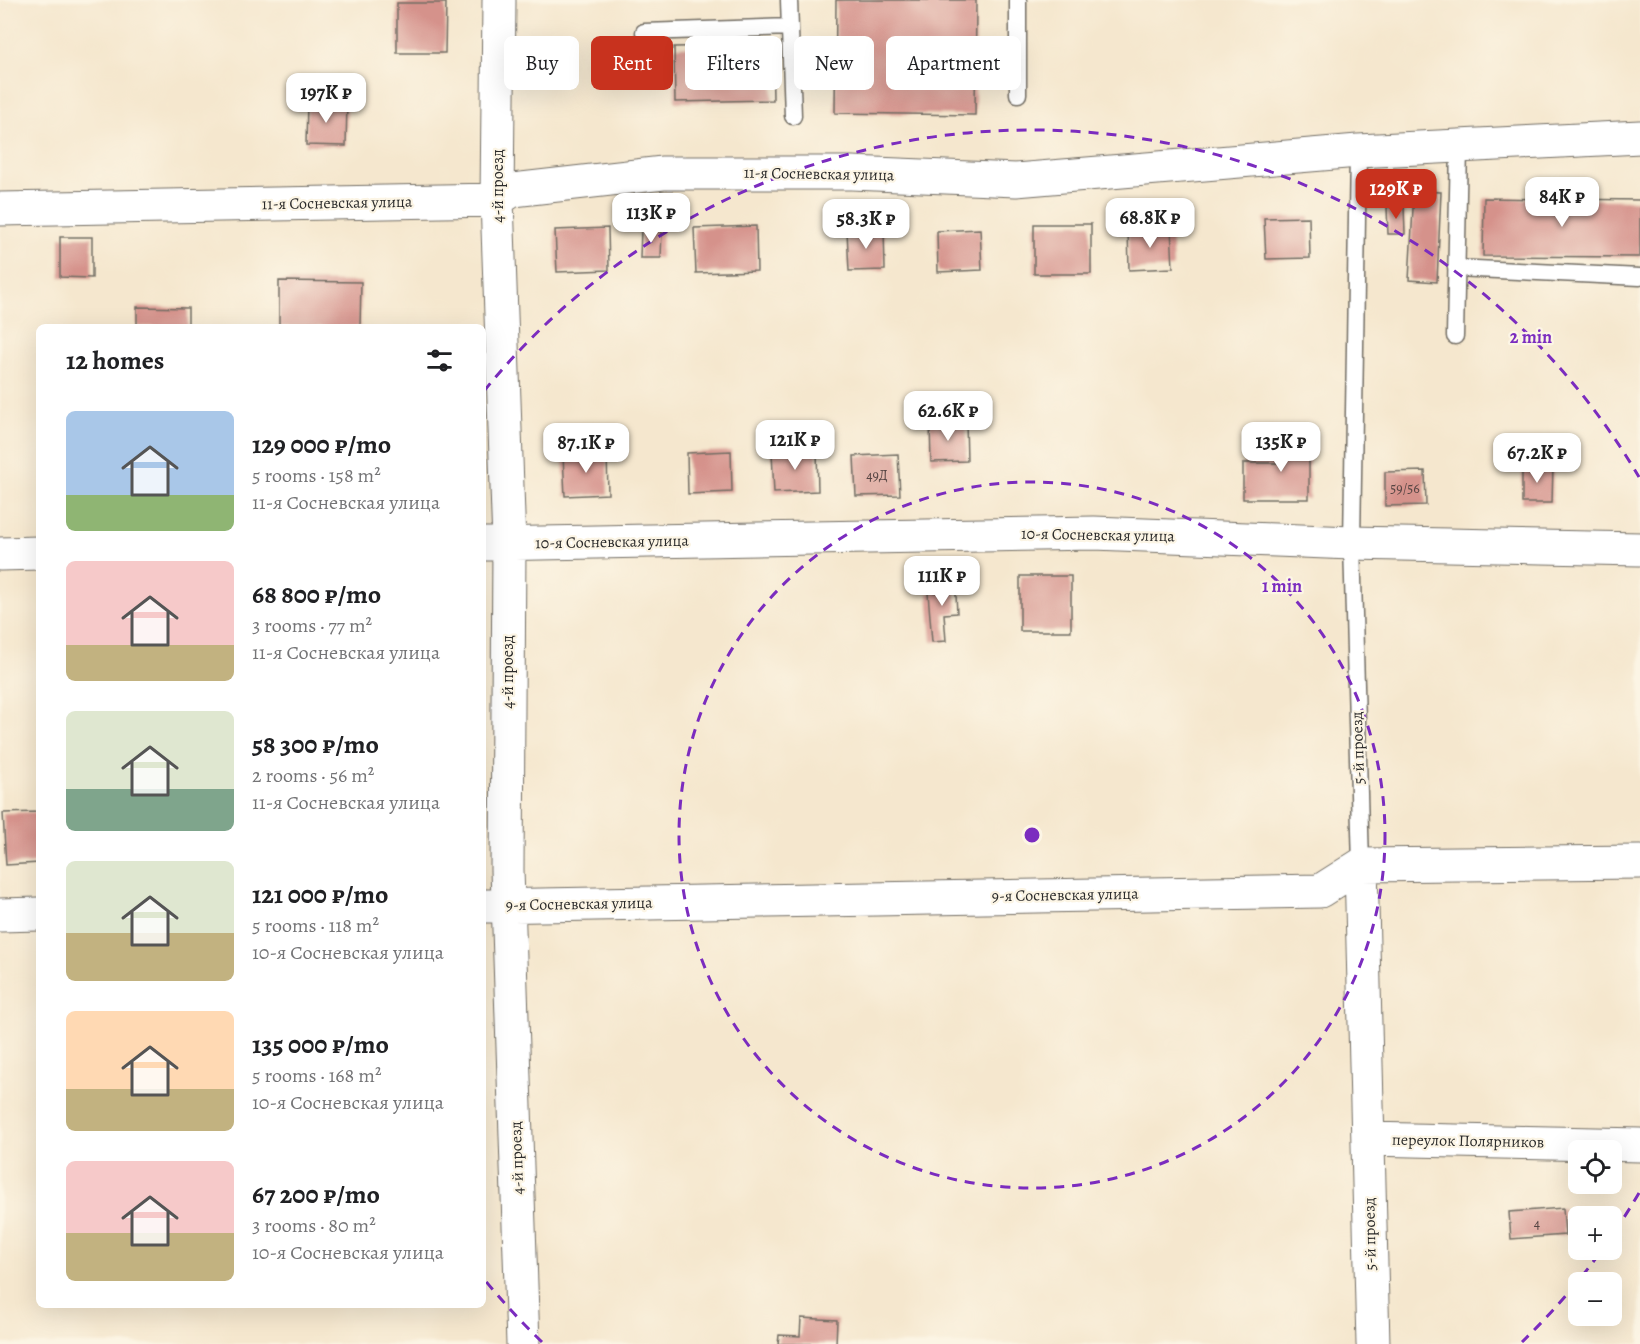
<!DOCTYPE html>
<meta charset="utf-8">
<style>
:root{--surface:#fff;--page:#f6f6f6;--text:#202124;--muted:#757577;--accent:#c8321e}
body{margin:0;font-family:Alegreya,serif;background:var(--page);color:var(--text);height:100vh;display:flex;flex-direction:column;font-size:22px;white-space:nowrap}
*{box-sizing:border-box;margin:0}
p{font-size:20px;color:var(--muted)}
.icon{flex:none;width:33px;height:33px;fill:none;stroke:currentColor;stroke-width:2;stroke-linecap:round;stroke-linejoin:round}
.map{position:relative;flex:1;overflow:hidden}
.drawer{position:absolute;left:36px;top:324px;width:450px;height:984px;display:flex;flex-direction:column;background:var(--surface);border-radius:9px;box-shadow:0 6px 24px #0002}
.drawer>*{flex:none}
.top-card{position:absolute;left:504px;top:36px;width:570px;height:54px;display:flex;gap:12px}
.tools{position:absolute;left:1568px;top:1140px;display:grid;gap:12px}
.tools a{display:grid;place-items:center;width:54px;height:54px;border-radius:9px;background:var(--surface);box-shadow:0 6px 24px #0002;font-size:30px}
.price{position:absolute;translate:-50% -51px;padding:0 14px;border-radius:12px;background:#fff;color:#222;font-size:20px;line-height:39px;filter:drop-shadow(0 2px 3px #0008)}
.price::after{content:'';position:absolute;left:50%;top:36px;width:18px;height:14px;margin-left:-9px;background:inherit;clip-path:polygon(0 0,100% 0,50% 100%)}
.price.active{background:var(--accent);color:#fff}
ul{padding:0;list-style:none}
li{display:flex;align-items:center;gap:18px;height:150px;padding:0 30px}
li span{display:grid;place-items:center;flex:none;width:168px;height:120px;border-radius:9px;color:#555}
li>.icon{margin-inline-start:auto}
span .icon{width:72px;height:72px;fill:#fffc;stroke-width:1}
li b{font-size:26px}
h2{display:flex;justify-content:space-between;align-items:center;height:72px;padding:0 30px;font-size:26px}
.tag{padding:0 21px;border-radius:9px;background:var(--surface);box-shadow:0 6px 24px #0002;font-size:21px;line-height:54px}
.tag.active{background:var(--accent);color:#fff}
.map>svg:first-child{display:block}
</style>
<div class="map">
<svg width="1640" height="1344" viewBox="0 0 1640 1344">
<rect width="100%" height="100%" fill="#fcf5e5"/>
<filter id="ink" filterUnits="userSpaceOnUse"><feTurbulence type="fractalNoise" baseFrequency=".0167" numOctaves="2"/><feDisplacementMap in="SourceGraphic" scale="12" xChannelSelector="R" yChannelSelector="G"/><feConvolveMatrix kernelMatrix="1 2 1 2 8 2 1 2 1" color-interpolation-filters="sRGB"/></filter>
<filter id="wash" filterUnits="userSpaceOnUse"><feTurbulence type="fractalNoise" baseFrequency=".008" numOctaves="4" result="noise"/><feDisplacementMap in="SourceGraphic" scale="24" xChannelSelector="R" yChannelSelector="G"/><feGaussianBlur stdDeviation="1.35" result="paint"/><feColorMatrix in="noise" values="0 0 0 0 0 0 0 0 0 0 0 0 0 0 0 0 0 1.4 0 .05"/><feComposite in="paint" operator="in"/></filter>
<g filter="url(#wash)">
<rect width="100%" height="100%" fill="#f5e7ce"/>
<g id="blocks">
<!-- building -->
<path fill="#d5928b" d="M836 0H976L975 115 835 113Z
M397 3H446L445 53H397Z
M772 45 773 100 675 102 674 47Z
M307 102 347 103 346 146 306 145Z
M1414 191 1441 192 1437 282 1409 280Z
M1484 198 1640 200V257L1483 256Z
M1387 207H1404L1405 234H1388Z
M1309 217 1310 258 1266 259 1264 218Z
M1034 224H1091V274H1034Z
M756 226 757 271 696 273 694 228Z
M1171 227 1173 268 1129 270 1128 229Z
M608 228 609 270 557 272 555 230Z
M641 229 662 230 661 258H640Z
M980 229 982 270 938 272 937 231Z
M884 230 885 270 849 271 847 231Z
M60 237H92V278L60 277Z
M279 281 361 282 360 327H279Z
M137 307 188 308V327H137Z
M966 421 967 461 931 462 930 422Z
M1283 432H1309V499H1243V463H1284Z
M817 450 818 491 774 493 772 452Z
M731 451 732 492 688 494 687 453Z
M607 453 608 494 565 496 563 455Z
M898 454 900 495 856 496 854 456Z
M1522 465H1553L1552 503H1522Z
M1425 471 1426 505 1385 506V472Z
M1020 576H1071V631H1020Z
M955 577 957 613 944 614 946 641 932 642 928 593 938 592 937 579Z
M39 812V863L6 865 3 813Z
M1563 1208 1565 1235 1511 1239 1509 1212Z
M801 1318 837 1320 836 1344H778L779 1335 800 1336Z"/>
</g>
</g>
<g filter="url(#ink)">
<use href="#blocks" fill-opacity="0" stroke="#726d64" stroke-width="1.5"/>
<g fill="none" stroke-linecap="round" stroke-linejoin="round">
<defs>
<path id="lane" d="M789 0 793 116
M644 32 790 27
M1018 94V0
M1358 151 1352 543 1361 865
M1456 268 1640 277
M1455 336 1459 147"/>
<path id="street" d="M499 0 497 200 509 544 507 870 523 1344
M0 209 497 200 513 190 663 173H852L1016 180 1358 151 1640 137
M483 544 1094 533 1352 543 1640 549
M0 554 39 553
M1361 865 1373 1344
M483 906 1320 891 1361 865 1640 862
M0 915 39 914
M1368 1139 1640 1145"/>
</defs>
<!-- lane casing -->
<use href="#lane" stroke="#726d64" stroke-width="19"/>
<!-- street casing -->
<use href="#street" stroke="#726d64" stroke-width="35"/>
<!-- lane -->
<use href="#lane" stroke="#fff" stroke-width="16"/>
<!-- street -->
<use href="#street" stroke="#fff" stroke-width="33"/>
</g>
</g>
<!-- distance rings -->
<g fill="none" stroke="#7b2cbf" stroke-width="3" stroke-dasharray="10 8">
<circle cx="1032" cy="835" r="353"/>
<path d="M1639 1193A705 705 0 0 1 1613 1234M1599 1254A705 705 0 0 1 1522 1342M542 1342A705 705 0 0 1 484 1279M484 391A705 705 0 0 1 1639 477"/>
</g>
<g text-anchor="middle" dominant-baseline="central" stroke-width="4.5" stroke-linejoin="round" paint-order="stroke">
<!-- number labels -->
<g font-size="14" fill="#564543">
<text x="877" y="475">49Д</text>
<text x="1405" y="488">59/56</text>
<text x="1537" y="1223">4</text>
</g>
<!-- street labels -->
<g font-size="16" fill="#2b2b2b" stroke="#fcf5e5">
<text transform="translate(819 174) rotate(1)">11-я Сосневская улица</text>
<text transform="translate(498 186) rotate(-90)">4-й проезд</text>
<text transform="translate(337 203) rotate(-1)">11-я Сосневская улица</text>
<text transform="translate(1098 535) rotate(1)">10-я Сосневская улица</text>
<text transform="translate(612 542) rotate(-1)">10-я Сосневская улица</text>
<text transform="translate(508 672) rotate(-90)">4-й проезд</text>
<text transform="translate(1358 748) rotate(-92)">5-й проезд</text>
<text transform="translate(1065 895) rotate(-1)">9-я Сосневская улица</text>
<text transform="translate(579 904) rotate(-1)">9-я Сосневская улица</text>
<text transform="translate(1468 1141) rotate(1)">переулок Полярников</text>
<text transform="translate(517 1158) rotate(-92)">4-й проезд</text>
<text transform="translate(1370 1234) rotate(-91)">5-й проезд</text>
</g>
</g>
<circle cx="1032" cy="835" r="9" fill="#7b2cbf" stroke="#fcf5e5" stroke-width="3"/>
<g font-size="18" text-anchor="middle" font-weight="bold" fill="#7b2cbf" stroke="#fcf5e5" stroke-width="4.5" stroke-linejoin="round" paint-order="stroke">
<text x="1531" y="343">2 min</text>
<text x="1282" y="592">1 min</text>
</g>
</svg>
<div class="tools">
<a><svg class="icon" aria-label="locate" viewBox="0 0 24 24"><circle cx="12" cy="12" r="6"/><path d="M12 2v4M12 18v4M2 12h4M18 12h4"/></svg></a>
<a>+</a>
<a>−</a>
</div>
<b class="price" style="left:326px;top:124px">197K ₽</b>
<b class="price active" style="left:1396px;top:220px">129K ₽</b>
<b class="price" style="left:1562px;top:228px">84K ₽</b>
<b class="price" style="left:651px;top:244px">113K ₽</b>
<b class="price" style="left:1150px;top:249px">68.8K ₽</b>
<b class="price" style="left:866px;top:250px">58.3K ₽</b>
<b class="price" style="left:948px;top:442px">62.6K ₽</b>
<b class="price" style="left:795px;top:471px">121K ₽</b>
<b class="price" style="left:1281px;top:473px">135K ₽</b>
<b class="price" style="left:586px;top:474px">87.1K ₽</b>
<b class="price" style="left:1537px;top:484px">67.2K ₽</b>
<b class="price" style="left:942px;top:607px">111K ₽</b>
<div class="top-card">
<a class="tag">Buy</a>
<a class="tag active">Rent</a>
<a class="tag">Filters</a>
<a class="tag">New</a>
<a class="tag">Apartment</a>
</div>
<section class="drawer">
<h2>12 homes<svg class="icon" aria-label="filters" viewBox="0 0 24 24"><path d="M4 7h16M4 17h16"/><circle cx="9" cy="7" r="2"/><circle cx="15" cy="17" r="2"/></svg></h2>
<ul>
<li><span style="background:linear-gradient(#a9c7e8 70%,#8fb573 0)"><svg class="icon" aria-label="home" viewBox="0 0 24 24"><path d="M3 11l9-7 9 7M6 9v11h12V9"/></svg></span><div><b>129 000 ₽/mo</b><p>5 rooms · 158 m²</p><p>11-я Сосневская улица</p></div></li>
<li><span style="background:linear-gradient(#f6c9c9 70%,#c2b280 0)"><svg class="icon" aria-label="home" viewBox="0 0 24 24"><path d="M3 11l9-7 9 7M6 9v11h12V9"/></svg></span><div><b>68 800 ₽/mo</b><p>3 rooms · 77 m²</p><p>11-я Сосневская улица</p></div></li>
<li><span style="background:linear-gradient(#dfe7d0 65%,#7fa58c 0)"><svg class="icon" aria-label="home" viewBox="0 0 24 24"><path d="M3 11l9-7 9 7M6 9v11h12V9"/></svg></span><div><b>58 300 ₽/mo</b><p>2 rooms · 56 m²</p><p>11-я Сосневская улица</p></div></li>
<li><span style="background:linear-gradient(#dfe7d0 60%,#c2b280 0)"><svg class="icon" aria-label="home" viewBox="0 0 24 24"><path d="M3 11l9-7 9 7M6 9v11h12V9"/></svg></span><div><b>121 000 ₽/mo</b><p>5 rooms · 118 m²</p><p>10-я Сосневская улица</p></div></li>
<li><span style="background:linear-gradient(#ffd9b3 65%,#c2b280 0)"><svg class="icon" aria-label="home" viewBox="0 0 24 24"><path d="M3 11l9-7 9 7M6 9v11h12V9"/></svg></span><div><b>135 000 ₽/mo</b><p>5 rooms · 168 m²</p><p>10-я Сосневская улица</p></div></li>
<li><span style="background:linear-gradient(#f6c9c9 60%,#c2b280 0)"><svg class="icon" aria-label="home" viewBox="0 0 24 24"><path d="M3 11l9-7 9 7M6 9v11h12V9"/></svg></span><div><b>67 200 ₽/mo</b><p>3 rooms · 80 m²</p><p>10-я Сосневская улица</p></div></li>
</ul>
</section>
</div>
